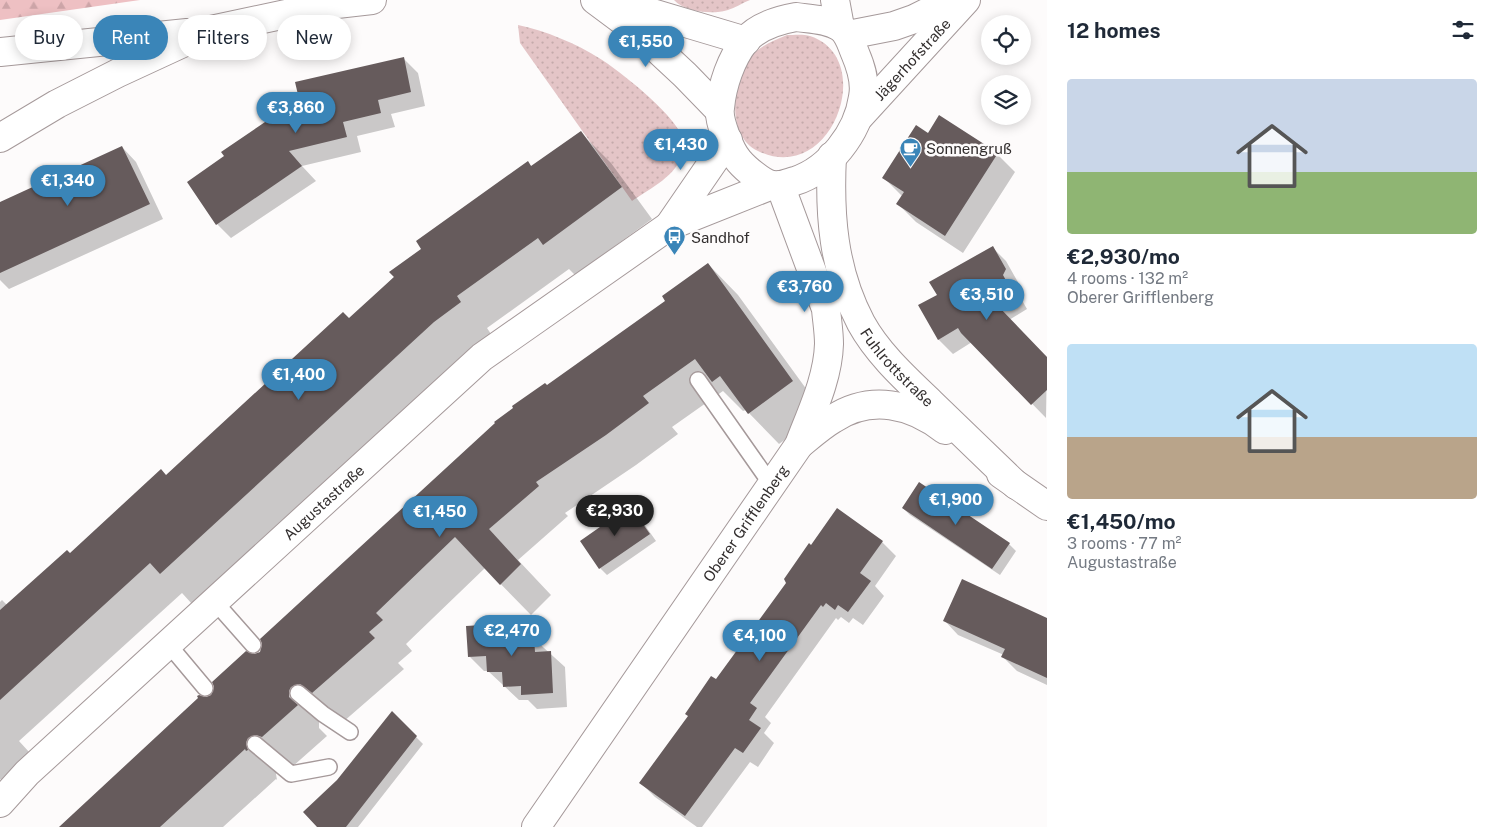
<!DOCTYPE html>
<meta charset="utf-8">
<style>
:root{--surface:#fff;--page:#f2f2f3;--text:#1f2937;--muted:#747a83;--accent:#3a85b8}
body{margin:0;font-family:"Public Sans",sans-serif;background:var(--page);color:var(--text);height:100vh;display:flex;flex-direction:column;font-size:19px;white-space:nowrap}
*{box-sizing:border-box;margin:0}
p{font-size:16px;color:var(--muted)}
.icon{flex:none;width:28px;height:28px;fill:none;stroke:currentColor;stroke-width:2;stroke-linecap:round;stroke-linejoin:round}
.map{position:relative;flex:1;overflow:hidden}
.details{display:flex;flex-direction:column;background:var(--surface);width:450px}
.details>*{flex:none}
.banner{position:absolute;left:15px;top:15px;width:475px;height:45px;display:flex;gap:10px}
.buttons{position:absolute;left:981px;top:15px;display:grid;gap:10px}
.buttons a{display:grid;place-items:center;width:50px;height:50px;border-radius:50%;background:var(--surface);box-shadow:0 2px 12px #0003;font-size:25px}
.price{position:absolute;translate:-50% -42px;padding:0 11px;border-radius:18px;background:var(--accent);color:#fff;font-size:16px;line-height:32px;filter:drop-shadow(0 1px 2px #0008)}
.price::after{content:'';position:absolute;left:50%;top:30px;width:15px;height:11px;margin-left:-8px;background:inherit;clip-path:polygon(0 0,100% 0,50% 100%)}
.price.on{background:#222;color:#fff}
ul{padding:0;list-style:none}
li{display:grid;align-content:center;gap:10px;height:265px;padding:0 20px}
li span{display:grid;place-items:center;height:155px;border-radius:5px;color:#555}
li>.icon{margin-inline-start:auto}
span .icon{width:90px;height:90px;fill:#fffc;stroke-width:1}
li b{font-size:21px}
h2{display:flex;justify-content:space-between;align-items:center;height:60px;padding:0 20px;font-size:21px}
.chip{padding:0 18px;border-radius:22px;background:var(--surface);box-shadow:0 2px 12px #0003;font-size:18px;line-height:45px}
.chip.on{background:var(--accent);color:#fff}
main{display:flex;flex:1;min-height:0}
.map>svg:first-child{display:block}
</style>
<main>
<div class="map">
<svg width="1047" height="827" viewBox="0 0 1047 827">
<defs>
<pattern id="grass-dots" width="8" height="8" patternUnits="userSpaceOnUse" patternTransform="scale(1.25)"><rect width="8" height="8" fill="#e4c5c7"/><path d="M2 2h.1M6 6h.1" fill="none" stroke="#c4aaab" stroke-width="1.8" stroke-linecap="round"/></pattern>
<pattern id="forest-firs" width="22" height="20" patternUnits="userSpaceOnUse" patternTransform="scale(1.25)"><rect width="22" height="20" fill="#eec0c3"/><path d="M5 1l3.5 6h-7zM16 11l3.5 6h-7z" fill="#cda5a8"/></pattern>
</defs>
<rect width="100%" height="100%" fill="#fdfbfb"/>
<!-- grass -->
<path fill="url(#grass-dots)" d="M674 0H750C742 3 735 8 728 10 712 15 685 12 674 0Z
M518 25C546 31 575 43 599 58 620 71 671 112 680 133 682 137 683 148 682 152 679 175 649 189 632 201L520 43Z
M787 35C794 35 804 34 810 36 878 58 832 187 758 151 726 136 732 83 749 59 759 46 773 41 787 35Z"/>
<!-- forest -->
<path fill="url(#forest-firs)" d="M0 0H140L0 20Z"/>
<!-- shadow -->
<path fill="#0003" d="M403 58 418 73 425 106 391 114 395 127 357 136 361 152 302 166 316 181 231 238 217 224 189 183Z
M940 117 997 154 1015 172 963 253 916 222 898 204 903 197 884 178 928 134Z
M580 132 611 163 652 219 575 275 569 269 487 328 491 334 465 353 192 604 182 593 19 741 41 765 12 791 0 779V602L2 600 7 605 166 477 349 320 423 249 528 162 532 167Z
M122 147 136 162 163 219 9 289 0 280V203Z
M992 247 1006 261 1019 284 1016 290 1027 309 1009 320 1047 358 1046 418 972 342 953 354 939 340 920 306 939 295Z
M708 264 738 295 823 412 779 444 746 410 743 411 723 391 672 427 678 434 636 465 565 513 568 516 518 560 551 595 531 615 485 568 406 644 412 651 398 663 404 669 343 722 321 717 319 722V728L327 736 292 767 278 768 276 774 277 780 276 779 223 827H60L206 699 212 696 254 656 261 653 547 386 667 301Z
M630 507 637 514 656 541 607 575 600 568Z
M903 508 1009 544 1016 551 1000 575 910 515Z
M882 542 896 556 875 586 884 596 863 625 853 618 849 623 841 617 838 620 836 618 765 717 771 723 764 733 774 743 758 767 750 762 702 827H697L655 797 641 783 787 584 811 547Z
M944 620 1047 628V685L1017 671 1003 657 1004 655 958 635Z
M516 624 530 639 533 638 565 667 567 707 537 709 528 700H519L488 671H484L470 657Z
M392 713 423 744 358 827H319L338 781Z"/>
<!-- building -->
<path fill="#665b5c" d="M404 57 411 92 378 100 381 113 343 122 347 137 289 151 302 166 216 225 187 182 224 156 221 152 299 99 295 82Z
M939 115 998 153 945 236 896 204 904 192 882 178 916 125 928 133Z
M581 131 622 187 543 245 538 238 457 296 461 302 434 322 160 574 150 563 0 700V610L67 550 70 553 161 469 166 475 343 312 349 318 394 277 389 272 421 249 416 241 528 161 531 166Z
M122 146 150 204 0 273V202Z
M993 246 1006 269 1003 275 1014 295 997 305 1047 357V390L1031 405 961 333 958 328 938 340 918 305 937 295 929 282Z
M708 263 793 381 748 414 720 376 712 382 695 359 643 396 649 403 606 435 536 482 539 486 489 529 521 564 500 585 455 537 376 613 383 620 369 632 375 638 312 693 300 684 291 687 289 691V697L298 705 262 737 256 735 248 738 246 743 248 750 246 751 245 749 160 827H59L198 698 197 696 199 695 206 697 211 695 214 687 212 682 246 651 254 654 260 652 262 644 260 639 495 423 494 422 513 408 512 406 545 383 547 385 665 301 662 296Z
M919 482 1010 543 992 569 902 508Z
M630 506 650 534 599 569 580 541Z
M837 508 883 541 860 573 871 581 848 612 838 605 835 610 826 603 823 607 821 605 750 703 757 708 749 720 761 728 743 753 735 748 685 816 639 783 688 716 685 714 711 676 716 679 786 583 784 579 809 543 811 545Z
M962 579 1047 618V678L1001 657 1005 649 943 621Z
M516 623 517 638 534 637 535 652 551 651 553 693 521 695V686L503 687 502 672H487L486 656 468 657 466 626Z
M392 711 417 736 346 827H317L303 812 337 780Z"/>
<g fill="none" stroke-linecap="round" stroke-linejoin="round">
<defs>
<path id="service" d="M698 380 771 484
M215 602 253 645
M169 645 205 688
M298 693 323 714 350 732
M255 744 291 774 329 767"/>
<g id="minor">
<path d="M595 0 642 35 685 75 719 110"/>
<path d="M603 1 642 10 746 41"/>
<path d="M0 52 187 33"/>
<path d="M0 138 57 104 118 73 211 30 328 5 372 0"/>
<path id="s1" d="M832 156C829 214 833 270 861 323 878 354 906 379 931 403 959 430 988 458 1016 485"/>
<path d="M799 445C810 436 821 426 833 419 871 394 912 404 945 430"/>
<path d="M1001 474 1047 506"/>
</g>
<g id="tertiary">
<path d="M835 0 840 27"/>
<path d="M669 226 728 140"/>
<path id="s2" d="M0 803 27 773 482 357 669 226 772 185"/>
</g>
<g id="secondary">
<path d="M796 17C811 19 827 19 840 27 849 33 851 44 855 53 861 67 866 82 863 97 858 133 829 170 795 181 788 183 779 187 772 185 762 183 745 168 739 161 730 151 718 120 720 108 722 85 731 59 745 41 757 27 779 20 796 17Z"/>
<path d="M848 35 894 26 914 19 952 0"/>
<path id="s3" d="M858 118 966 0"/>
<path id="s4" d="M536 827 799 445C811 413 828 379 829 344 829 332 827 321 826 309L780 185"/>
</g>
</defs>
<!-- service casing -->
<use href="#service" stroke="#a5999a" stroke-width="18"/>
<!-- minor casing -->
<use href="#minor" stroke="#a5999a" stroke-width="30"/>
<!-- tertiary casing -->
<use href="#tertiary" stroke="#a5999a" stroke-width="30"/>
<!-- secondary casing -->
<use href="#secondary" stroke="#a5999a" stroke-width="30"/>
<!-- service -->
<use href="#service" stroke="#fff" stroke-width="15"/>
<!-- minor -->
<use href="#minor" stroke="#fff" stroke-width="28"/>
<!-- tertiary -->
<use href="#tertiary" stroke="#fff" stroke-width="28"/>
<!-- secondary -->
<use href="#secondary" stroke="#fff" stroke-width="28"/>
</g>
<!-- icons -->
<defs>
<symbol id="cafe-pin" viewBox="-11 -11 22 30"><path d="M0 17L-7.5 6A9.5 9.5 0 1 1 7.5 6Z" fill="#3a85b8" stroke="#fdfbfb"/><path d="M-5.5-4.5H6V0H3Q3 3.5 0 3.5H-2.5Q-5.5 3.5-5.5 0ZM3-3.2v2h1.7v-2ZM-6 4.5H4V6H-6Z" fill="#fff"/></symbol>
<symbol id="bus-pin" viewBox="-11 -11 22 30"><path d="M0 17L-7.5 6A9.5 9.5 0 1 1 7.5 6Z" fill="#3a85b8" stroke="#fdfbfb"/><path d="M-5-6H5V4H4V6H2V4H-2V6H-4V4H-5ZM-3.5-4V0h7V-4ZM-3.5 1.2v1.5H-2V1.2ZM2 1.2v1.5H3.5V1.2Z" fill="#fff"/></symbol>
</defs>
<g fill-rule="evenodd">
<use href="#cafe-pin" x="898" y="136" width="25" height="34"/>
<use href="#bus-pin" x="662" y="224" width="25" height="34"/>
</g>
<g text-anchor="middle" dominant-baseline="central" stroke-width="5" stroke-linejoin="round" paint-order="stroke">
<!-- street labels -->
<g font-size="15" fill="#332f2f" stroke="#fdfbfb">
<text stroke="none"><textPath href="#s3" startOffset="80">Jägerhofstraße</textPath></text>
<text stroke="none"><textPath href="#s1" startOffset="229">Fuhlrottstraße</textPath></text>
<text stroke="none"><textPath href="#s2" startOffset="442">Augustastraße</textPath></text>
<text stroke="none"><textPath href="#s4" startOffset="369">Oberer Grifflenberg</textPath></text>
</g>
<!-- poi labels -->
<g font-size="15" fill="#332f2f" stroke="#fdfbfb" text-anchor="start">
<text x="926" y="148">Sonnengruß</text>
<text x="691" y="237">Sandhof</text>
</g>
</g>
</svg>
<div class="buttons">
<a><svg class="icon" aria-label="locate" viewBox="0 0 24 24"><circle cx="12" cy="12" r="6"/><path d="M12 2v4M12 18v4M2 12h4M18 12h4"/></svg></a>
<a><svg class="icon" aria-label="layers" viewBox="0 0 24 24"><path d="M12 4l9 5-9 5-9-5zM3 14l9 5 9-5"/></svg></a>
</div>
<b class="price" style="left:646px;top:68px">€1,550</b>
<b class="price" style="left:296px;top:134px">€3,860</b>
<b class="price" style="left:681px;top:171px">€1,430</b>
<b class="price" style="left:68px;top:207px">€1,340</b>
<b class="price" style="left:805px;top:313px">€3,760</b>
<b class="price" style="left:987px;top:321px">€3,510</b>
<b class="price" style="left:299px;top:401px">€1,400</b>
<b class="price" style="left:956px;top:526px">€1,900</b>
<b class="price on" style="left:615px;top:537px">€2,930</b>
<b class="price" style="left:440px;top:538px">€1,450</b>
<b class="price" style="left:512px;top:657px">€2,470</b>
<b class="price" style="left:760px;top:662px">€4,100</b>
<div class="banner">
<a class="chip">Buy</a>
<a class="chip on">Rent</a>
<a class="chip">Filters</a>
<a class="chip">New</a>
</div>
</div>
<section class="details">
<h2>12 homes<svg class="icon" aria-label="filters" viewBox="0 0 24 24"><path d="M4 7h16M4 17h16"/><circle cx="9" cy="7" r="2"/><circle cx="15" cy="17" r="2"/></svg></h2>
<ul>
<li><span style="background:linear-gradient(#c9d6e8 60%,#8fb573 0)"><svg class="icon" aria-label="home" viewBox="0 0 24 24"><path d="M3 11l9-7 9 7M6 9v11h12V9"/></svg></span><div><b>€2,930/mo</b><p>4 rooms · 132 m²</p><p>Oberer Grifflenberg</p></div></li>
<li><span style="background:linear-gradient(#bfe0f5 60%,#b9a48a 0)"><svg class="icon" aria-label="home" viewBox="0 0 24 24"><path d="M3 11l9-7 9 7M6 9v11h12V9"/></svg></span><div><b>€1,450/mo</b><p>3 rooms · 77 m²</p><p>Augustastraße</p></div></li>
</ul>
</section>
</main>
